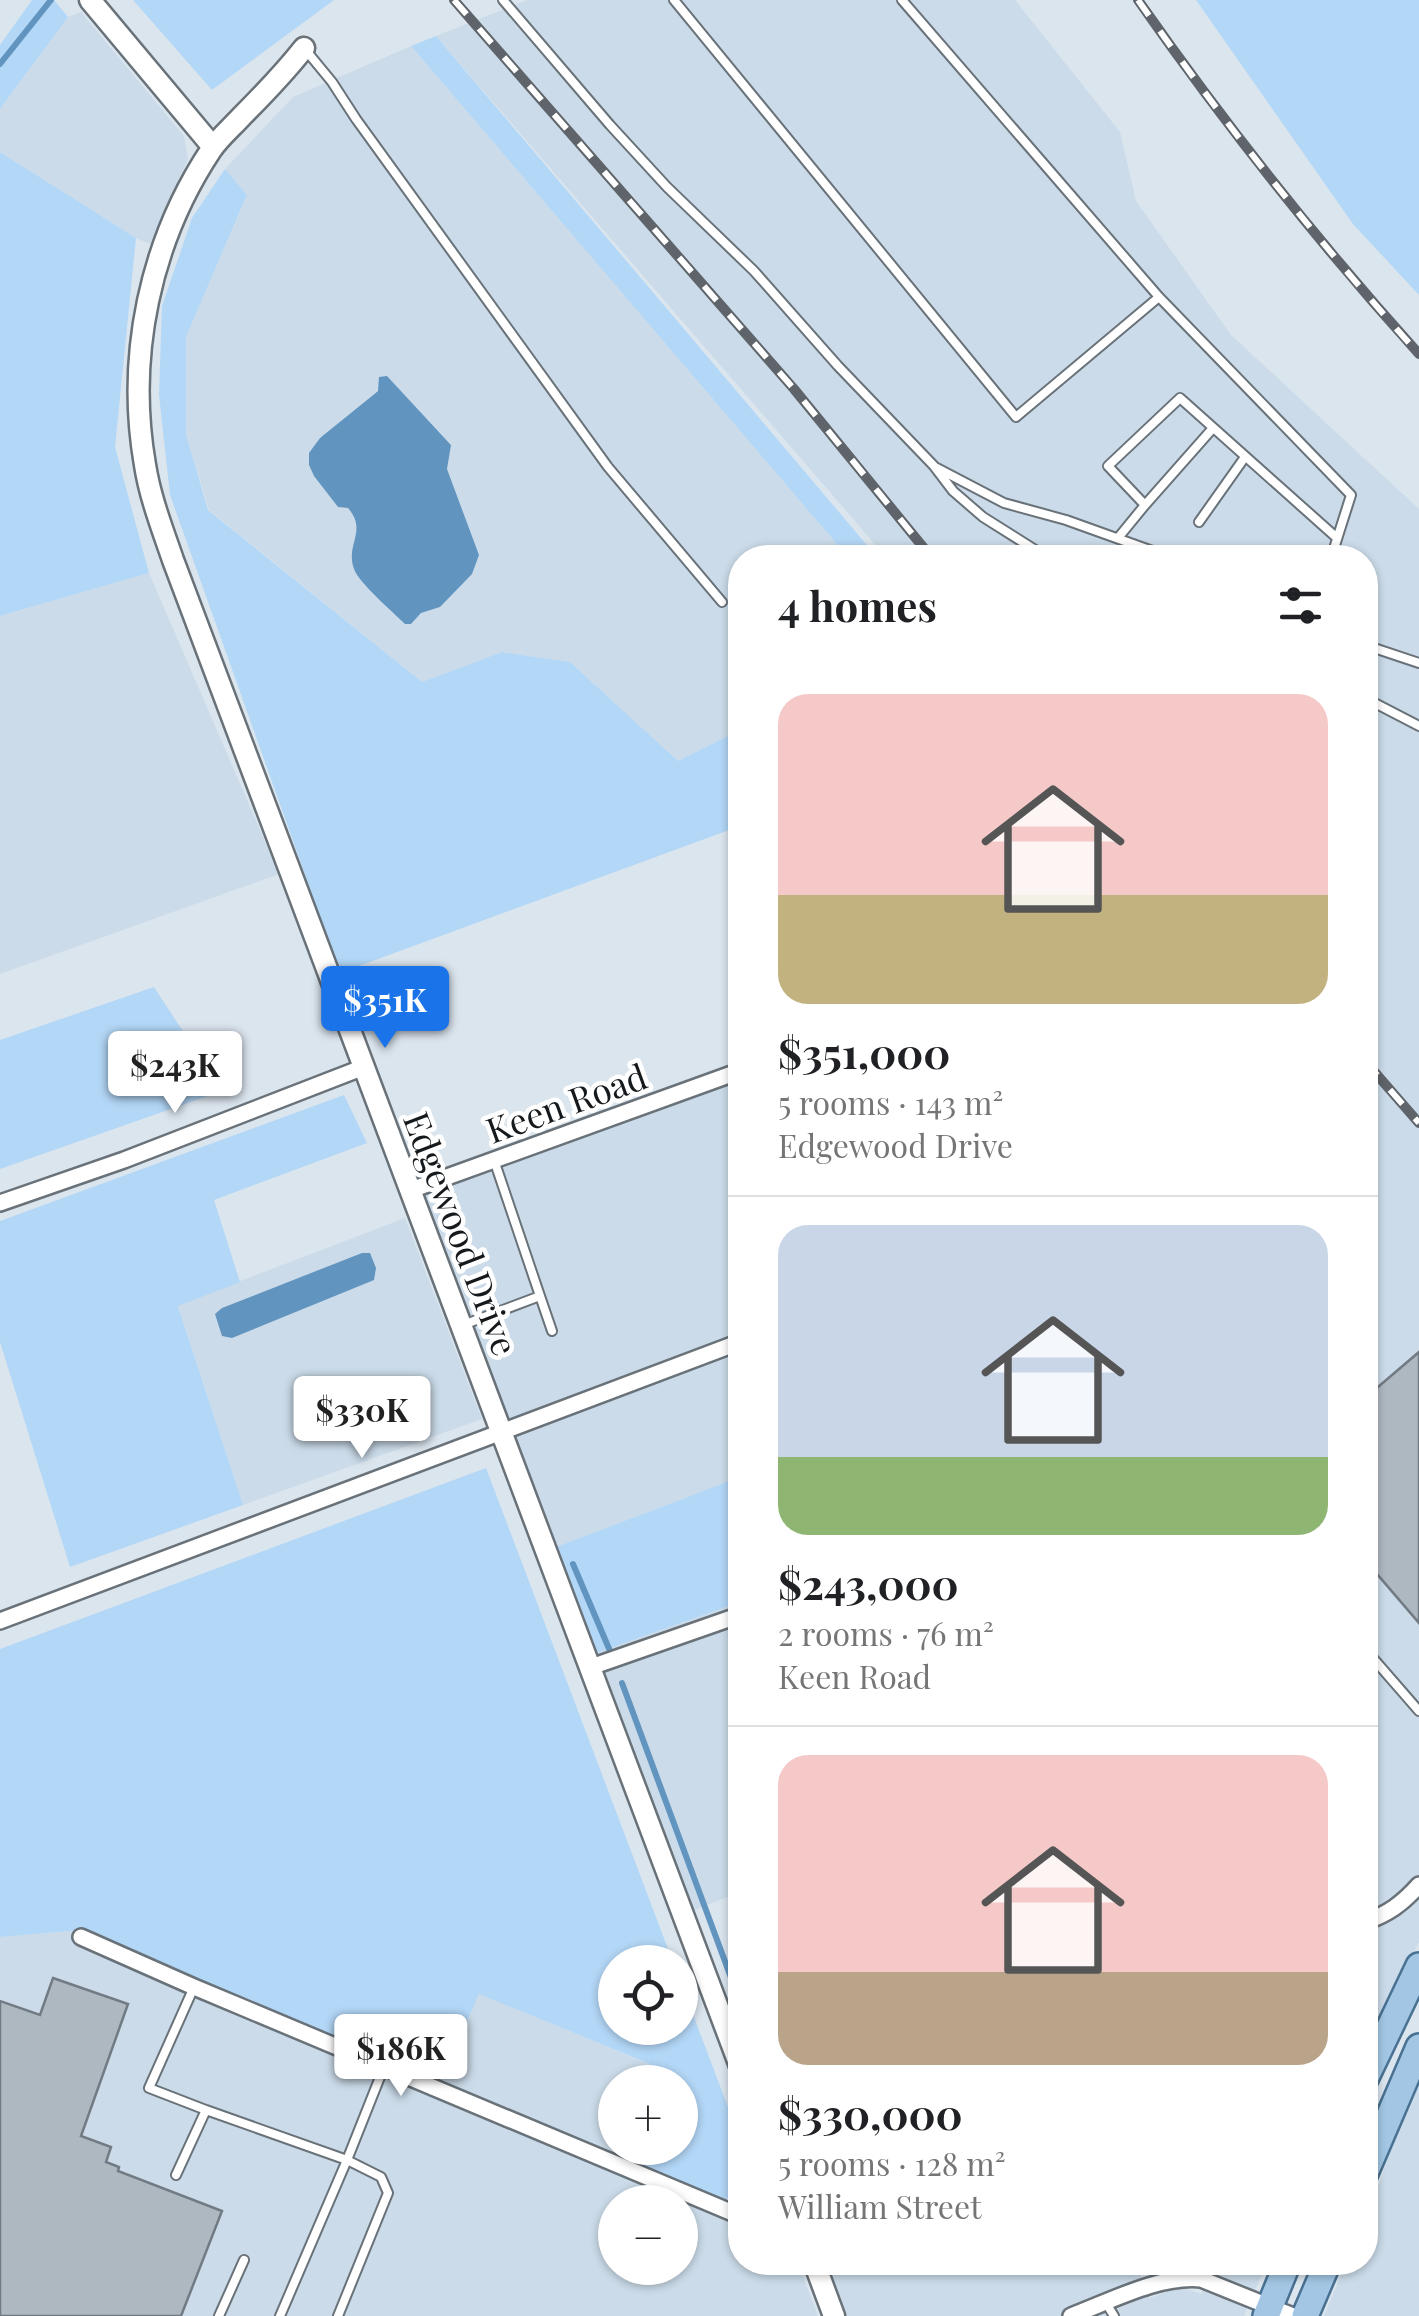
<!DOCTYPE html>
<meta charset="utf-8">
<style>
:root{--surface:#fff;--page:#f6f6f6;--text:#202124;--muted:#757577;--line:#e0e0e0;--accent:#1a73e8}
body{margin:0;font-family:"Playfair Display",serif;background:var(--page);color:var(--text);height:100vh;display:flex;flex-direction:column;font-size:38px;white-space:nowrap}
*{box-sizing:border-box;margin:0}
p{font-size:32px;color:var(--muted)}
.icon{flex:none;width:55px;height:55px;fill:none;stroke:currentColor;stroke-width:2;stroke-linecap:round;stroke-linejoin:round}
.map{position:relative;flex:1;overflow:hidden}
.side{position:absolute;left:728px;top:545px;width:650px;height:1730px;display:flex;flex-direction:column;background:var(--surface);border-radius:40px;box-shadow:0 2px 8px #0004}
.side>*{flex:none}
.controls{position:absolute;left:598px;top:1945px;display:grid;gap:20px}
.controls a{display:grid;place-items:center;width:100px;height:100px;border-radius:50%;background:var(--surface);box-shadow:0 2px 8px #0004;font-size:50px}
.price{position:absolute;translate:-50% -85px;padding:0 22px;border-radius:10px;background:#fff;color:#222;font-size:32px;line-height:65px;filter:drop-shadow(0 2px 5px #0008)}
.price::after{content:'';position:absolute;left:50%;top:60px;width:30px;height:22px;margin-left:-15px;background:inherit;clip-path:polygon(0 0,100% 0,50% 100%)}
.price.current{background:var(--accent);color:#fff}
ul{padding:0;list-style:none}
li{display:grid;align-content:center;gap:20px;height:530px;padding:0 50px}
li+li{border-top:2px solid var(--line)}
li span{display:grid;place-items:center;height:310px;border-radius:30px;color:#555}
li>.icon{margin-inline-start:auto}
span .icon{width:180px;height:180px;fill:#fffc;stroke-width:1}
li b{font-size:42px}
h2{display:flex;justify-content:space-between;align-items:center;height:120px;padding:0 50px;font-size:42px}
.map>svg:first-child{display:block}
</style>
<div class="map">
<svg width="1419" height="2316" viewBox="0 0 1419 2316">
<rect width="100%" height="100%" fill="#dbe5ee"/>
<!-- built -->
<path fill="#cbdbe9" fill-rule="evenodd" d="M527 0H1015L1120 132 1136 201 1231 335 1419 509V1942L1365 2048V558L886 557 436 36Z
M81 12 184 136 188 159 150 244 136 238 0 152V109L68 17Z
M411 46 848 557 740 558V730L678 761 570 662 502 652 422 682 209 510 186 434V337L247 196 225 169 293 97ZM387 376 451 444 447 469 479 555 440 607 421 613 411 624 358 536 356 518 348 508 338 507 314 476 309 465 320 438 378 390Z
M149 573 279 874 0 974V616Z
M740 1076V1477L556 1547 422 1195Z
M405 1218 482 1419 243 1505 178 1305Z
M740 1602V1892L692 1911 596 1653Z
M80 1930 439 2082 478 1993 651 2065 644 2082H615V2148H621L618 2157 740 2207V2262L798 2263 818 2316H0V1937ZM615 2202H680V2268H615Z
M1419 2078V2316H1324L1346 2263 1365 2262V2217L1382 2177 1394 2136Z
M822 2263H1135L1150 2298 1180 2287 1202 2294 1204 2263H1267L1244 2316H842Z"/>
<!-- green -->
<path fill="#b3d7f7" d="M32 0H54L68 17 0 109V45Z
M133 0H334L212 90Z
M1196 0H1419V295L1353 224Z
M436 36 877 557H848L411 46Z
M0 152 136 238 115 447 149 573 0 616Z
M225 169 247 195 186 337V434L208 510 422 682 502 652 570 662 678 761 740 730V826L340 973 170 495 159 395 162 306 192 218Z
M154 987 222 1091 0 1169V1040Z
M344 1095 367 1143 214 1200 240 1282 178 1306 243 1505 70 1567 0 1342V1221Z
M486 1468 673 1962H615V2028H680V1980L740 2139V2183L725 2201 617 2157 621 2148H680V2082H644L650 2064 479 1994 440 2082 80 1930 0 1937V1649Z
M740 1477V1602L596 1653 556 1547Z"/>
<!-- water -->
<path fill="#6195c0" d="M387 376 451 445 447 469 479 555 472 574 440 607 421 613 411 624H405C393 612 359 583 354 569 345 544 368 531 348 508L338 507 314 476 309 465V453L320 438 378 391 379 377Z
M362 1253H370L376 1268 374 1280 232 1338 222 1336 215 1314 222 1308Z"/>
<g fill="none" stroke-linecap="round" stroke-linejoin="round">
<!-- stream -->
<path stroke="#6195c0" stroke-width="6" d="M0 64 51 0
M573 1564 610 1651
M622 1683 740 2002"/>
</g>
<!-- building -->
<path fill="#aeb8c0" stroke="#727b83" stroke-width="2.5" d="M1419 1352V1623L1365 1560V1398Z
M53 1978 128 2004 81 2136 111 2147 106 2162 119 2167 118 2171 222 2211 181 2316H0V2001L40 2015Z"/>
<g fill="none" stroke-linecap="round" stroke-linejoin="round">
<defs>
<path id="service" d="M503 0 610 125 667 187 754 271 838 366 934 466 953 491 983 517 1048 558
M674 0 1016 417 1159 297
M902 0 1159 297 1351 495 1331 558
M304 48 332 82 356 119 608 467 722 602
M937 468 1004 503 1066 520 1172 558
M1145 505 1213 428
M1199 522 1245 457
M1118 538 1145 505 1108 466 1180 398 1337 538
M1365 645 1419 663
M1365 698 1419 726
M540 1296 552 1331
M463 1325 540 1296 494 1160
M1365 1649 1419 1711
M206 2110 347 2160 280 2316
M176 2175 206 2110 149 2088 194 1987
M1106 2303 1114 2316
M219 2316 244 2260
M338 2316 388 2193 381 2177 347 2160 384 2067"/>
<path id="minor" d="M411 1190 740 1071
M0 1203 124 1160 364 1067
M0 1621 740 1342
M591 1667 740 1615
M1365 1922C1388 1914 1402 1904 1419 1885
M81 1937 194 1987 740 2216
M1071 2316C1111 2301 1159 2275 1201 2279L1293 2316"/>
<path id="tertiary" d="M90 0 213 147
M304 48C285 72 264 94 242 116 232 127 219 138 211 150 150 242 126 356 145 465 150 497 162 528 173 560L740 2066
M814 2262 834 2316"/>
<path id="primary" d="M1365 2079 1419 1966
M1365 2173 1419 2047
M1266 2316 1288 2262
M1305 2316 1328 2262"/>
</defs>
<!-- service casing -->
<use href="#service" stroke="#697279" stroke-width="12"/>
<!-- minor casing -->
<use href="#minor" stroke="#697279" stroke-width="20"/>
<!-- tertiary casing -->
<use href="#tertiary" stroke="#697279" stroke-width="25"/>
<!-- primary casing -->
<use href="#primary" stroke="#487192" stroke-width="30"/>
<!-- service -->
<use href="#service" stroke="#fff" stroke-width="8"/>
<!-- minor -->
<use href="#minor" stroke="#fff" stroke-width="15"/>
<!-- tertiary -->
<use href="#tertiary" stroke="#fff" stroke-width="20"/>
<!-- primary -->
<use href="#primary" stroke="#a2c6e4" stroke-width="25"/>
<defs>
<path id="rail" d="M454 0 794 389 932 558
M1138 0C1224 123 1319 243 1419 354
M1365 1061 1419 1123"/>
</defs>
<!-- rail casing -->
<use href="#rail" stroke="#5e6469" stroke-width="10"/>
<!-- rail -->
<use href="#rail" stroke="#fff" stroke-width="6" stroke-dasharray="19" stroke-linecap="butt"/>
</g>
<g text-anchor="middle" dominant-baseline="central" stroke-width="9" stroke-linejoin="round" paint-order="stroke">
<!-- street labels -->
<g font-size="35" fill="#15191c" stroke="#fff">
<text transform="translate(566 1102) rotate(-20)">Keen Road</text>
<text transform="translate(462 1233) rotate(69)">Edgewood Drive</text>
</g>
</g>
</svg>
<div class="controls">
<a><svg class="icon" aria-label="locate" viewBox="0 0 24 24"><circle cx="12" cy="12" r="6"/><path d="M12 2v4M12 18v4M2 12h4M18 12h4"/></svg></a>
<a>+</a>
<a>−</a>
</div>
<b class="price current" style="left:385px;top:1051px">$351K</b>
<b class="price" style="left:175px;top:1116px">$243K</b>
<b class="price" style="left:362px;top:1461px">$330K</b>
<b class="price" style="left:401px;top:2099px">$186K</b>
<section class="side">
<h2>4 homes<svg class="icon" aria-label="filters" viewBox="0 0 24 24"><path d="M4 7h16M4 17h16"/><circle cx="9" cy="7" r="2"/><circle cx="15" cy="17" r="2"/></svg></h2>
<ul>
<li><span style="background:linear-gradient(#f6c9c9 65%,#c2b280 0)"><svg class="icon" aria-label="home" viewBox="0 0 24 24"><path d="M3 11l9-7 9 7M6 9v11h12V9"/></svg></span><div><b>$351,000</b><p>5 rooms · 143 m²</p><p>Edgewood Drive</p></div></li>
<li><span style="background:linear-gradient(#c9d6e8 75%,#8fb573 0)"><svg class="icon" aria-label="home" viewBox="0 0 24 24"><path d="M3 11l9-7 9 7M6 9v11h12V9"/></svg></span><div><b>$243,000</b><p>2 rooms · 76 m²</p><p>Keen Road</p></div></li>
<li><span style="background:linear-gradient(#f6c9c9 70%,#b9a48a 0)"><svg class="icon" aria-label="home" viewBox="0 0 24 24"><path d="M3 11l9-7 9 7M6 9v11h12V9"/></svg></span><div><b>$330,000</b><p>5 rooms · 128 m²</p><p>William Street</p></div></li>
</ul>
</section>
</div>
